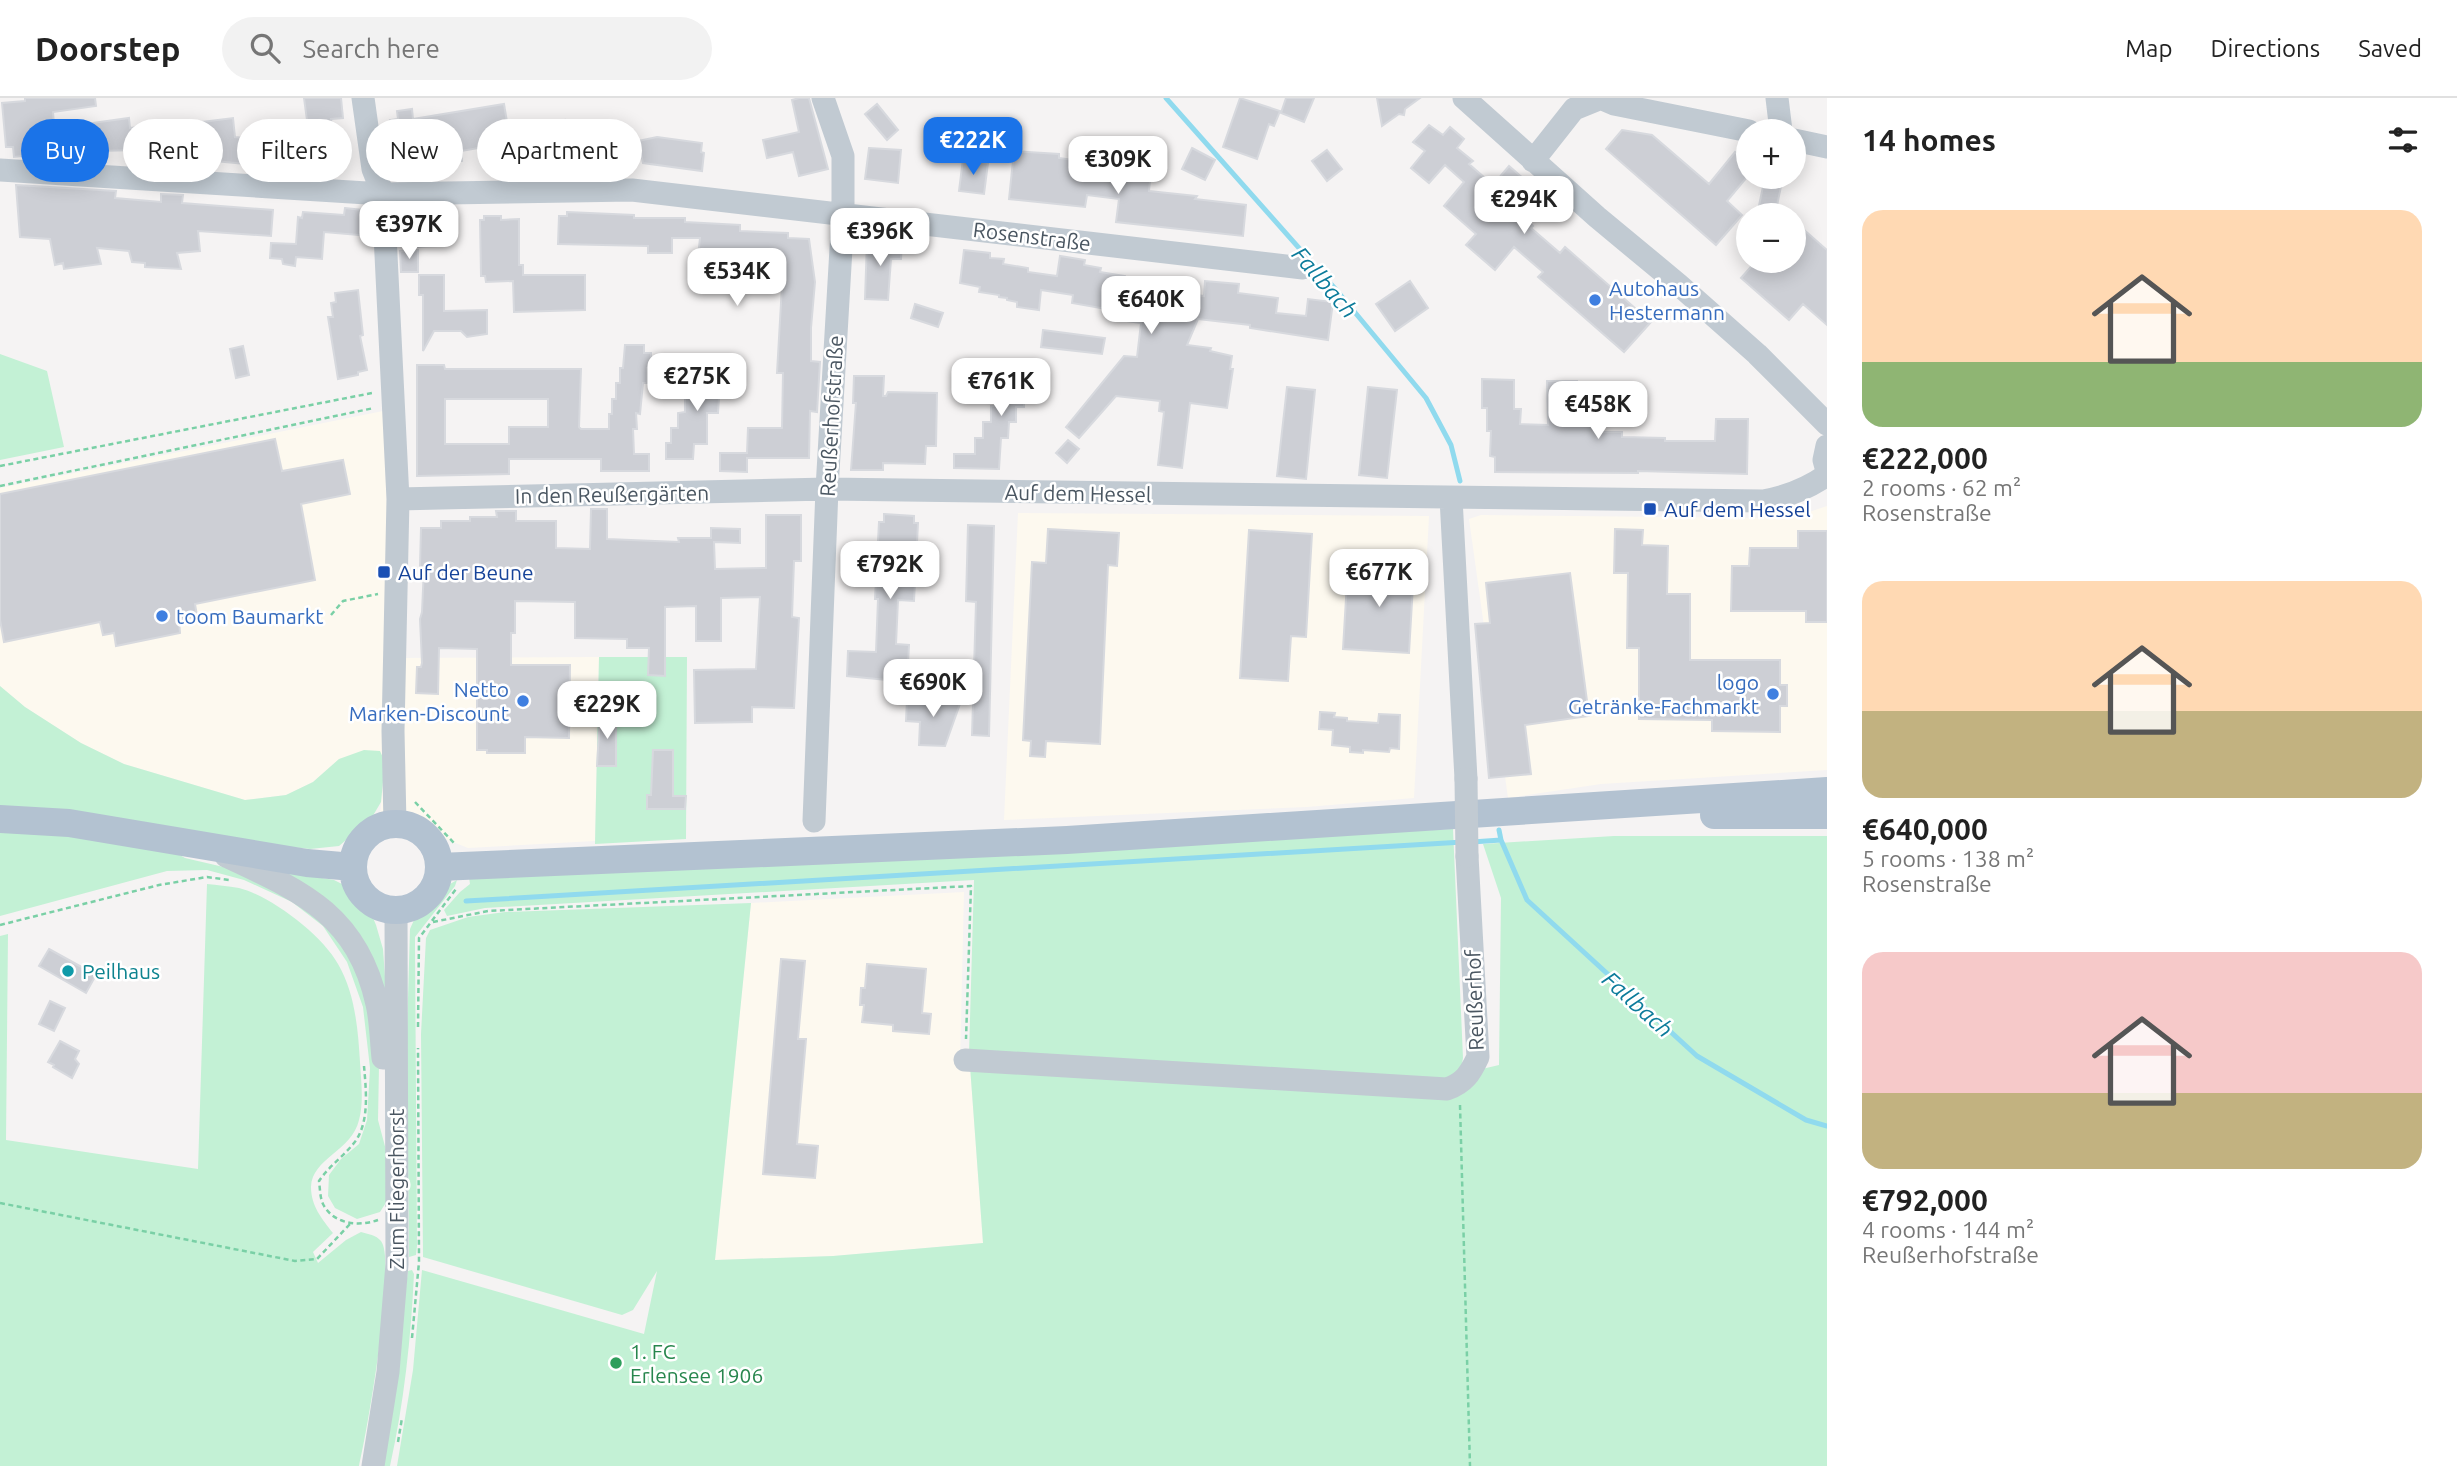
<!DOCTYPE html>
<meta charset="utf-8">
<style>
:root{--surface:#fff;--page:#f2f2f2;--text:#222;--muted:#767676;--line:#e0e0e0;--accent:#1a73e8}
body{margin:0;font-family:Ubuntu,sans-serif;background:var(--page);color:var(--text);height:100vh;display:flex;flex-direction:column;font-size:26px;white-space:nowrap}
*{box-sizing:border-box;margin:0}
p{font-size:23px;color:var(--muted)}
.icon{flex:none;width:38px;height:38px;fill:none;stroke:currentColor;stroke-width:2;stroke-linecap:round;stroke-linejoin:round}
.map{position:relative;flex:1;overflow:hidden}
.panel{display:flex;flex-direction:column;background:var(--surface);width:630px}
.panel>*{flex:none}
.top-card{position:absolute;left:21px;top:21px;width:665px;height:63px;display:flex;gap:14px}
.fabs{position:absolute;left:1736px;top:21px;display:grid;gap:14px}
.fabs a{display:grid;place-items:center;width:70px;height:70px;border-radius:50%;background:var(--surface);box-shadow:0 4px 18px #0003;font-size:35px}
.price{position:absolute;translate:-50% -60px;padding:0 16px;border-radius:14px;background:#fff;color:#222;font-size:23px;line-height:46px;filter:drop-shadow(0 2px 4px #0008)}
.price::after{content:'';position:absolute;left:50%;top:42px;width:21px;height:16px;margin-left:-10px;background:inherit;clip-path:polygon(0 0,100% 0,50% 100%)}
.price.active{background:var(--accent);color:#fff}
ul{padding:0;list-style:none}
li{display:grid;align-content:center;gap:14px;height:371px;padding:0 35px}
li span{display:grid;place-items:center;height:217px;border-radius:21px;color:#555}
li>.icon{margin-inline-start:auto}
span .icon{width:126px;height:126px;fill:#fffc;stroke-width:1}
li b{font-size:30px}
h2{display:flex;justify-content:space-between;align-items:center;height:84px;padding:0 35px;font-size:30px}
.chip{padding:0 24px;border-radius:32px;background:var(--surface);box-shadow:0 4px 18px #0003;font-size:24px;line-height:63px}
.chip.active{background:var(--accent);color:#fff}
header{display:flex;align-items:center;gap:42px;box-sizing:border-box;height:98px;padding:0 35px;background:var(--surface);border-bottom:2px solid var(--line)}
header strong{font-size:33px}
nav{display:flex;gap:38px;margin-inline-start:auto;font-size:24px}
.search{width:490px;height:63px;background:var(--page);display:flex;align-items:center;gap:18px;box-sizing:border-box;padding:0 24px;border-radius:38px;color:var(--muted);font-size:26px}
main{display:flex;flex:1;min-height:0}
.map>svg:first-child{display:block}
</style>
<header>
<strong>Doorstep</strong>
<div class="search"><svg class="icon" aria-label="search" viewBox="0 0 24 24"><circle cx="10" cy="10" r="6"/><path d="M15 15l6 6"/></svg>Search here</div>
<nav><a>Map</a><a>Directions</a><a>Saved</a></nav>
</header>
<main>
<div class="map">
<svg width="1827" height="1368" viewBox="0 0 1827 1368">
<rect width="100%" height="100%" fill="#f5f3f3"/>
<!-- commercial -->
<path fill="#fdf9ef" d="M383 313 393 560 599 559 595 743 468 750 443 740 422 719 380 717 385 664 339 661 313 684 286 697 245 702 124 666 81 645 25 609 0 588V390Z
M1827 408V672L1601 686 1508 700 1469 421 1481 417 1767 420 1803 416Z
M1018 415 1429 418 1414 700 1307 709 1004 722Z
M964 794 960 966 970 968 983 1145 833 1158 715 1162 751 805Z"/>
<!-- green -->
<path fill="#c3f1d5" d="M0 256 47 273 64 349 0 362Z
M599 559H687L686 741 595 746Z
M0 588 25 609 81 645 124 666 245 702 286 697 313 684 339 661 364 652 380 653 385 664 381 704 371 721 339 748 310 751 241 744 0 710Z
M0 729 167 750 185 760 245 774 293 794 356 856 379 968 378 1022 387 1056V1103L380 1114 357 1121 335 1110 328 1098 329 1077 341 1061 359 1046 367 1022 370 970 363 909 347 864 323 828 292 804 244 782 207 772 167 773 0 818Z
M1453 731 1463 960 1460 977 1446 988 969 956 974 782 485 810 447 818 444 812 460 794 470 786 469 779Z
M1614 738H1827V1368H397L413 1272 422 1172 644 1236 657 1173 633 1212 622 1217 423 1159 421 936 426 840 430 832 468 819 505 814 751 805 715 1162 833 1158 983 1145 970 968 1453 996 1482 971 1499 967 1501 800 1483 746Z
M281 773 334 782 344 787 352 798 371 815 376 827 383 851 387 907 380 895Z
M457 782 455 788 415 839V847L417 1148 416 1157 409 1159 407 935 410 831 418 813 443 790Z
M207 786C217 787 228 788 239 790 271 798 322 837 338 866 355 895 358 931 360 964 361 982 364 1004 359 1022 352 1053 312 1060 311 1089 311 1108 322 1121 333 1135L313 1154 318 1165 346 1142 361 1134C368 1136 376 1137 381 1143 397 1164 367 1335 359 1368H0V838L8 836 6 1042 198 1071Z
M412 1172 414 1176C411 1240 404 1305 390 1368H383L408 1173Z"/>
<g fill="none" stroke-linecap="round" stroke-linejoin="round">
<!-- stream -->
<path stroke="#90daee" stroke-width="5" d="M1166 0 1338 194 1426 300 1451 347 1460 383
M1499 732 1501 742 1527 802 1697 958 1806 1022 1827 1028
M1472 744 1501 742
M466 803 1463 744"/>
</g>
<!-- building -->
<path fill="#cdcfd5" stroke="#d7d9de" stroke-width="2" fill-rule="evenodd" d="M25 0H95L96 8 53 14 55 39 69 43 67 62 32 60 31 57 14 59 13 49H6L2 5 25 3Z
M304 0H341L343 20 331 21 337 65 302 67 305 37H309Z
M799 0H809L828 71 799 78 793 54 767 60 763 42 799 34 792 2Z
M1240 0 1280 13 1274 28 1269 26 1257 61 1223 49Z
M1286 0H1314L1304 24 1281 15Z
M1377 0H1420L1405 11 1404 17 1399 16 1382 28Z
M504 6 508 30 565 22 572 63 535 68 531 41 461 53 462 63 444 66 442 52 395 58 390 22 398 21 397 13 412 11 413 21Z
M877 6 898 32 887 42 865 16Z
M129 20 130 30 153 27 154 34 177 31 178 27 233 20 235 39 268 42 279 40 277 69 184 60 185 54 157 58 156 53 139 55V52L96 53 92 25Z
M1429 27 1443 37 1450 29 1464 41 1457 50 1473 63 1469 66 1493 87 1509 68 1547 101 1528 123 1533 128 1531 130 1560 155 1565 149 1651 224 1624 254 1538 179 1543 174 1514 149 1495 172 1466 147 1476 136 1444 108 1464 84 1445 67 1429 85 1411 70 1425 53 1413 44Z
M1622 32 1652 37 1709 86 1735 54 1748 65V78L1727 103 1742 117 1716 147 1606 51Z
M657 39 702 45 701 54 704 55 702 73 643 65 638 43Z
M869 50 901 52 898 85 865 81Z
M1192 50 1215 62 1205 82 1182 71Z
M1327 52 1342 71 1327 83 1312 63Z
M1014 53 1059 56V60L1095 65 1093 78 1133 83V81L1150 83 1149 93 1197 98 1195 101 1246 107 1243 138 1116 124 1119 101 1087 97 1085 109 1009 101Z
M963 61 988 65 984 96 959 93Z
M1765 79H1783L1775 117H1757Z
M16 87 116 93 115 100 161 104V96L183 97 182 105 273 112 271 138 198 133 200 153 177 155 181 171 145 169V165L132 164 129 153 97 150 101 166 64 171 63 165 55 167 50 141 20 139Z
M345 110 363 112 370 117V138L324 134 322 161 296 159 295 168 283 166 282 161 270 160 271 145 296 146 298 119 302 120 303 114 344 117Z
M567 114 634 117V120H685V124L740 127V133L788 135V140L809 141 815 184 811 230V263L820 264 817 314 810 313 809 360H747V374L720 373V355H747L748 330H782L783 275H777L783 170 706 161V159L698 158 700 140H672V155H648V148L558 146 559 118H567Z
M484 118H501V122L519 121V167H523V177H585V212L514 214 513 183 486 184 485 178H481L480 122H484Z
M417 123H436L437 148 417 149Z
M1794 123 1827 152V227L1803 206 1789 222 1741 180 1756 163H1794Z
M867 143 902 145 901 161H891L888 202 865 201Z
M418 152V174H401L400 153Z
M964 152 990 155V160L1004 161 1003 166 1028 170V174L1057 178 1060 158 1085 162 1084 167 1101 170 1100 174 1125 178V182L1139 184 1138 189 1204 198 1205 183 1239 186 1238 195 1278 200 1276 215 1306 218 1308 201 1333 204 1328 242 1250 230V227L1198 221 1187 247 1211 250 1210 253 1232 258 1230 271H1233L1227 310 1190 305 1182 370 1158 367 1164 314 1159 313 1160 303 1116 298 1079 340 1066 329 1124 258 1137 259 1141 225 1111 221 1112 212 1072 205 1073 197 1041 192 1039 212 1017 209V204L1007 202V200L999 199V197L979 194 980 189 960 185Z
M419 177H444V213L487 212V236L467 239 461 233H434L423 253V197H419Z
M1410 183 1428 210 1395 233 1376 206Z
M358 192 363 237 360 238 367 272 358 274V277L338 281 328 219H333L331 205 336 204 335 195Z
M915 206 943 215 938 229 911 220Z
M1043 232 1105 240 1102 256 1041 249Z
M625 247H644V255H651V270H647V285H643L640 316 636 315 637 331H633L634 356H649V373H601V361H509V376L417 378V267H444L445 271H581L579 329 581 331H609V316H612V301H616V285H620V270H623ZM445 301H548V329H509V346H445Z
M243 248 249 277 236 280 230 251Z
M1014 261 1041 262V277L1033 276V293H1024V309H1016V324H1009L1008 340H1001L999 371 954 370V356H975V340H983V324H991V308H998L999 293H1007V276H1014Z
M697 267 726 268V284H720L718 315H707V346H694L693 361H666V345H671V330H678V315L685 314V299H690L691 284H697Z
M854 278H884L883 298H886L888 294 937 295 936 348H926L925 366 883 365V372H851L855 318 856 305H853Z
M1482 281 1514 282V311H1521L1520 326 1548 327 1547 283H1577L1578 322H1595V334H1622V339L1665 340V343H1715L1716 321H1748L1747 376 1638 373V375L1495 374V359L1490 358 1491 333H1487V310H1482Z
M1287 289 1315 292 1306 381 1277 378Z
M1368 289 1397 292 1387 380 1359 377Z
M275 341 282 373 343 362 350 396 301 406 315 482 195 506 197 518 179 522 180 535 116 548 114 535 103 537 100 524 4 544 0 522V396Z
M1068 342 1079 351 1067 365 1056 355Z
M591 411H607V441L679 444 678 440H711V430L740 431V445L714 444 715 471 766 470V417H801V463H794L792 519 799 520 794 610 752 609V624L695 625 694 572 756 571 760 499 721 500V543H696V508L665 509V578L648 577 649 550H627V541L575 540V504L515 503V535H511V567H570L569 640 525 639V655H487V652H477V551L439 550 438 596 416 595 417 569H421L422 565 420 521 422 514 424 469H420L421 430H441V423H470V419H497L496 413H516V423H556V450L590 451Z
M884 416 914 418V425H918L914 503 898 502 896 546 909 547 907 584 847 578 848 553 876 554 878 501H875L879 424H884Z
M968 427 994 428 989 638 972 637 976 504 966 503Z
M1048 431 1119 435 1117 468 1108 467 1100 646 1046 643 1045 659 1030 658 1031 643 1023 642 1032 464 1046 465Z
M1615 431 1643 432 1642 447 1668 448 1667 496H1690V562H1780V587H1787V608H1780V634L1712 633V622L1639 621V550H1627L1628 475H1614Z
M1249 432 1312 436 1306 539 1291 538 1288 583 1240 580Z
M1798 433H1827V524H1806V513H1731L1732 468H1749L1750 450H1798Z
M1348 467 1414 470 1409 555 1343 551Z
M1570 475 1589 618 1525 627 1531 676 1489 680 1475 526 1490 525 1486 485Z
M907 601 961 603 945 648 919 647 920 624 906 623Z
M1320 614 1335 615 1334 619 1347 620V623L1378 625 1379 616 1400 617 1399 651 1390 650 1389 654 1363 652V655L1350 654V649L1332 647 1333 632 1319 631Z
M600 617H616V668H597Z
M653 652H673V698H686L685 711H647V697H651Z
M49 851 96 877 86 895 39 868Z
M781 861 805 863 798 941H806L797 1046 818 1048 815 1080 763 1076Z
M867 866 926 871 922 915 931 916 929 936 893 933V927L862 924 864 907H860L861 890H865Z
M50 903 65 910 54 933 39 926Z
M60 943 79 953 75 961 79 966 72 980 53 969 54 967 48 964Z"/>
<g fill="none" stroke-linecap="round" stroke-linejoin="round">
<!-- path -->
<path stroke="#7ad0a6" stroke-width="2.5" stroke-dasharray="5 3.5" stroke-linecap="butt" d="M0 368 372 295
M0 388 374 310
M331 517 343 503 378 496
M415 704 454 745
M433 824 488 813 971 788 966 941
M0 827 159 787 207 779 229 782
M418 929 419 840 456 791
M364 968C366 992 370 1025 354 1045 343 1059 329 1068 319 1083 320 1090 320 1100 323 1106 333 1126 358 1129 378 1122
M1460 1007 1470 1368
M0 1105 295 1163 317 1161 350 1126
M412 1240 419 1164 418 950
M398 1344 402 1320"/>
<!-- minor -->
<path stroke="#c1cad2" stroke-width="23" d="M363 0 373 71 383 96 398 401 393 633 395 726
M1464 0 1597 119 1679 187 1757 256 1827 326
M1600 0 1614 6 1749 33
M1777 0 1781 33
M1794 42 1827 49
M1533 63 1574 11 1601 0
M0 72 383 96 632 92 1303 170
M1827 348 1824 362 1827 373
M1451 400 1466 681
M398 401 827 391 1763 403C1787 399 1807 391 1827 377
M814 723 827 391 843 116V58L823 0
M226 758C301 793 357 816 377 906 381 923 381 942 383 960
M965 962 1447 991C1464 985 1470 976 1478 959L1467 758
M373 1368 388 1274 397 1166 396 812"/>
<!-- major -->
<path stroke="#b3c2d1" stroke-width="28" d="M1714 717H1827
M0 721 69 725 307 765 353 769
M353 769a43 43 0 1 1 86 0a43 43 0 1 1-86 0Z
M439 769 1067 742 1827 693"/>
<!-- minor-bridge -->
<path stroke="#c1cad2" stroke-width="23" d="M1466 681 1467 758"/>
</g>
<!-- markers -->
<g fill="#3f7fe0" stroke="#fff" stroke-width="2.5">
<circle cx="1595" cy="202" r="7"/>
<circle cx="162" cy="518" r="7"/>
<circle cx="1773" cy="596" r="7"/>
<circle cx="523" cy="603" r="7"/>
</g>
<g fill="#1a4fb4" stroke="#fff" stroke-width="2.5">
<rect x="1643" y="404" width="14" height="14" rx="3.5"/>
<rect x="377" y="467" width="14" height="14" rx="3.5"/>
</g>
<circle fill="#0f9aa8" stroke="#fff" stroke-width="2.5" cx="68" cy="873" r="7"/>
<circle fill="#2e9e5b" stroke="#fff" stroke-width="2.5" cx="616" cy="1265" r="7"/>
<g text-anchor="middle" dominant-baseline="central" stroke-width="5" stroke-linejoin="round" paint-order="stroke">
<!-- street labels -->
<g font-size="21" fill="#4a5661" stroke="#fff">
<text transform="translate(1032 138) rotate(7)">Rosenstraße</text>
<text transform="translate(831 318) rotate(-87)">Reußerhofstraße</text>
<text transform="translate(1078 395) rotate(1)">Auf dem Hessel</text>
<text transform="translate(612 396) rotate(-1)">In den Reußergärten</text>
<text transform="translate(1474 902) rotate(-92)">Reußerhof</text>
<text transform="translate(396 1091) rotate(-90)">Zum Fliegerhorst</text>
</g>
<!-- shop labels -->
<g font-size="21" fill="#366cbe" stroke="#fff" text-anchor="start">
<text x="1609" y="190">Autohaus<tspan x="1609" dy="24">Hestermann</tspan></text>
<text x="176" y="518">toom Baumarkt</text>
<text x="1759" y="584" text-anchor="end">logo<tspan x="1759" dy="24">Getränke-Fachmarkt</tspan></text>
<text x="509" y="591" text-anchor="end">Netto<tspan x="509" dy="24">Marken-Discount</tspan></text>
</g>
<!-- transit labels -->
<g font-size="21" fill="#164399" stroke="#fff" text-anchor="start">
<text x="1664" y="411">Auf dem Hessel</text>
<text x="398" y="474">Auf der Beune</text>
</g>
<!-- culture labels -->
<g font-size="21" fill="#0d838f" stroke="#fff" text-anchor="start">
<text x="82" y="873">Peilhaus</text>
</g>
<!-- leisure labels -->
<g font-size="21" fill="#27864d" stroke="#fff" text-anchor="start">
<text x="630" y="1253">1. FC<tspan x="630" dy="24">Erlensee 1906</tspan></text>
</g>
<!-- water labels -->
<g font-size="23" font-style="italic" fill="#0c7c9b" stroke="#fff">
<text transform="translate(1325 184) rotate(49)">Fallbach</text>
<text transform="translate(1638 906) rotate(42)">Fallbach</text>
</g>
</g>
</svg>
<div class="fabs">
<a>+</a>
<a>−</a>
</div>
<b class="price active" style="left:973px;top:79px">€222K</b>
<b class="price" style="left:1118px;top:98px">€309K</b>
<b class="price" style="left:1524px;top:138px">€294K</b>
<b class="price" style="left:409px;top:163px">€397K</b>
<b class="price" style="left:880px;top:170px">€396K</b>
<b class="price" style="left:737px;top:210px">€534K</b>
<b class="price" style="left:1151px;top:238px">€640K</b>
<b class="price" style="left:697px;top:315px">€275K</b>
<b class="price" style="left:1001px;top:320px">€761K</b>
<b class="price" style="left:1598px;top:343px">€458K</b>
<b class="price" style="left:890px;top:503px">€792K</b>
<b class="price" style="left:1379px;top:511px">€677K</b>
<b class="price" style="left:933px;top:621px">€690K</b>
<b class="price" style="left:607px;top:643px">€229K</b>
<div class="top-card">
<a class="chip active">Buy</a>
<a class="chip">Rent</a>
<a class="chip">Filters</a>
<a class="chip">New</a>
<a class="chip">Apartment</a>
</div>
</div>
<section class="panel">
<h2>14 homes<svg class="icon" aria-label="filters" viewBox="0 0 24 24"><path d="M4 7h16M4 17h16"/><circle cx="9" cy="7" r="2"/><circle cx="15" cy="17" r="2"/></svg></h2>
<ul>
<li><span style="background:linear-gradient(#ffd9b3 70%,#8fb573 0)"><svg class="icon" aria-label="home" viewBox="0 0 24 24"><path d="M3 11l9-7 9 7M6 9v11h12V9"/></svg></span><div><b>€222,000</b><p>2 rooms · 62 m²</p><p>Rosenstraße</p></div></li>
<li><span style="background:linear-gradient(#ffd9b3 60%,#c2b280 0)"><svg class="icon" aria-label="home" viewBox="0 0 24 24"><path d="M3 11l9-7 9 7M6 9v11h12V9"/></svg></span><div><b>€640,000</b><p>5 rooms · 138 m²</p><p>Rosenstraße</p></div></li>
<li><span style="background:linear-gradient(#f6c9c9 65%,#c2b280 0)"><svg class="icon" aria-label="home" viewBox="0 0 24 24"><path d="M3 11l9-7 9 7M6 9v11h12V9"/></svg></span><div><b>€792,000</b><p>4 rooms · 144 m²</p><p>Reußerhofstraße</p></div></li>
</ul>
</section>
</main>
